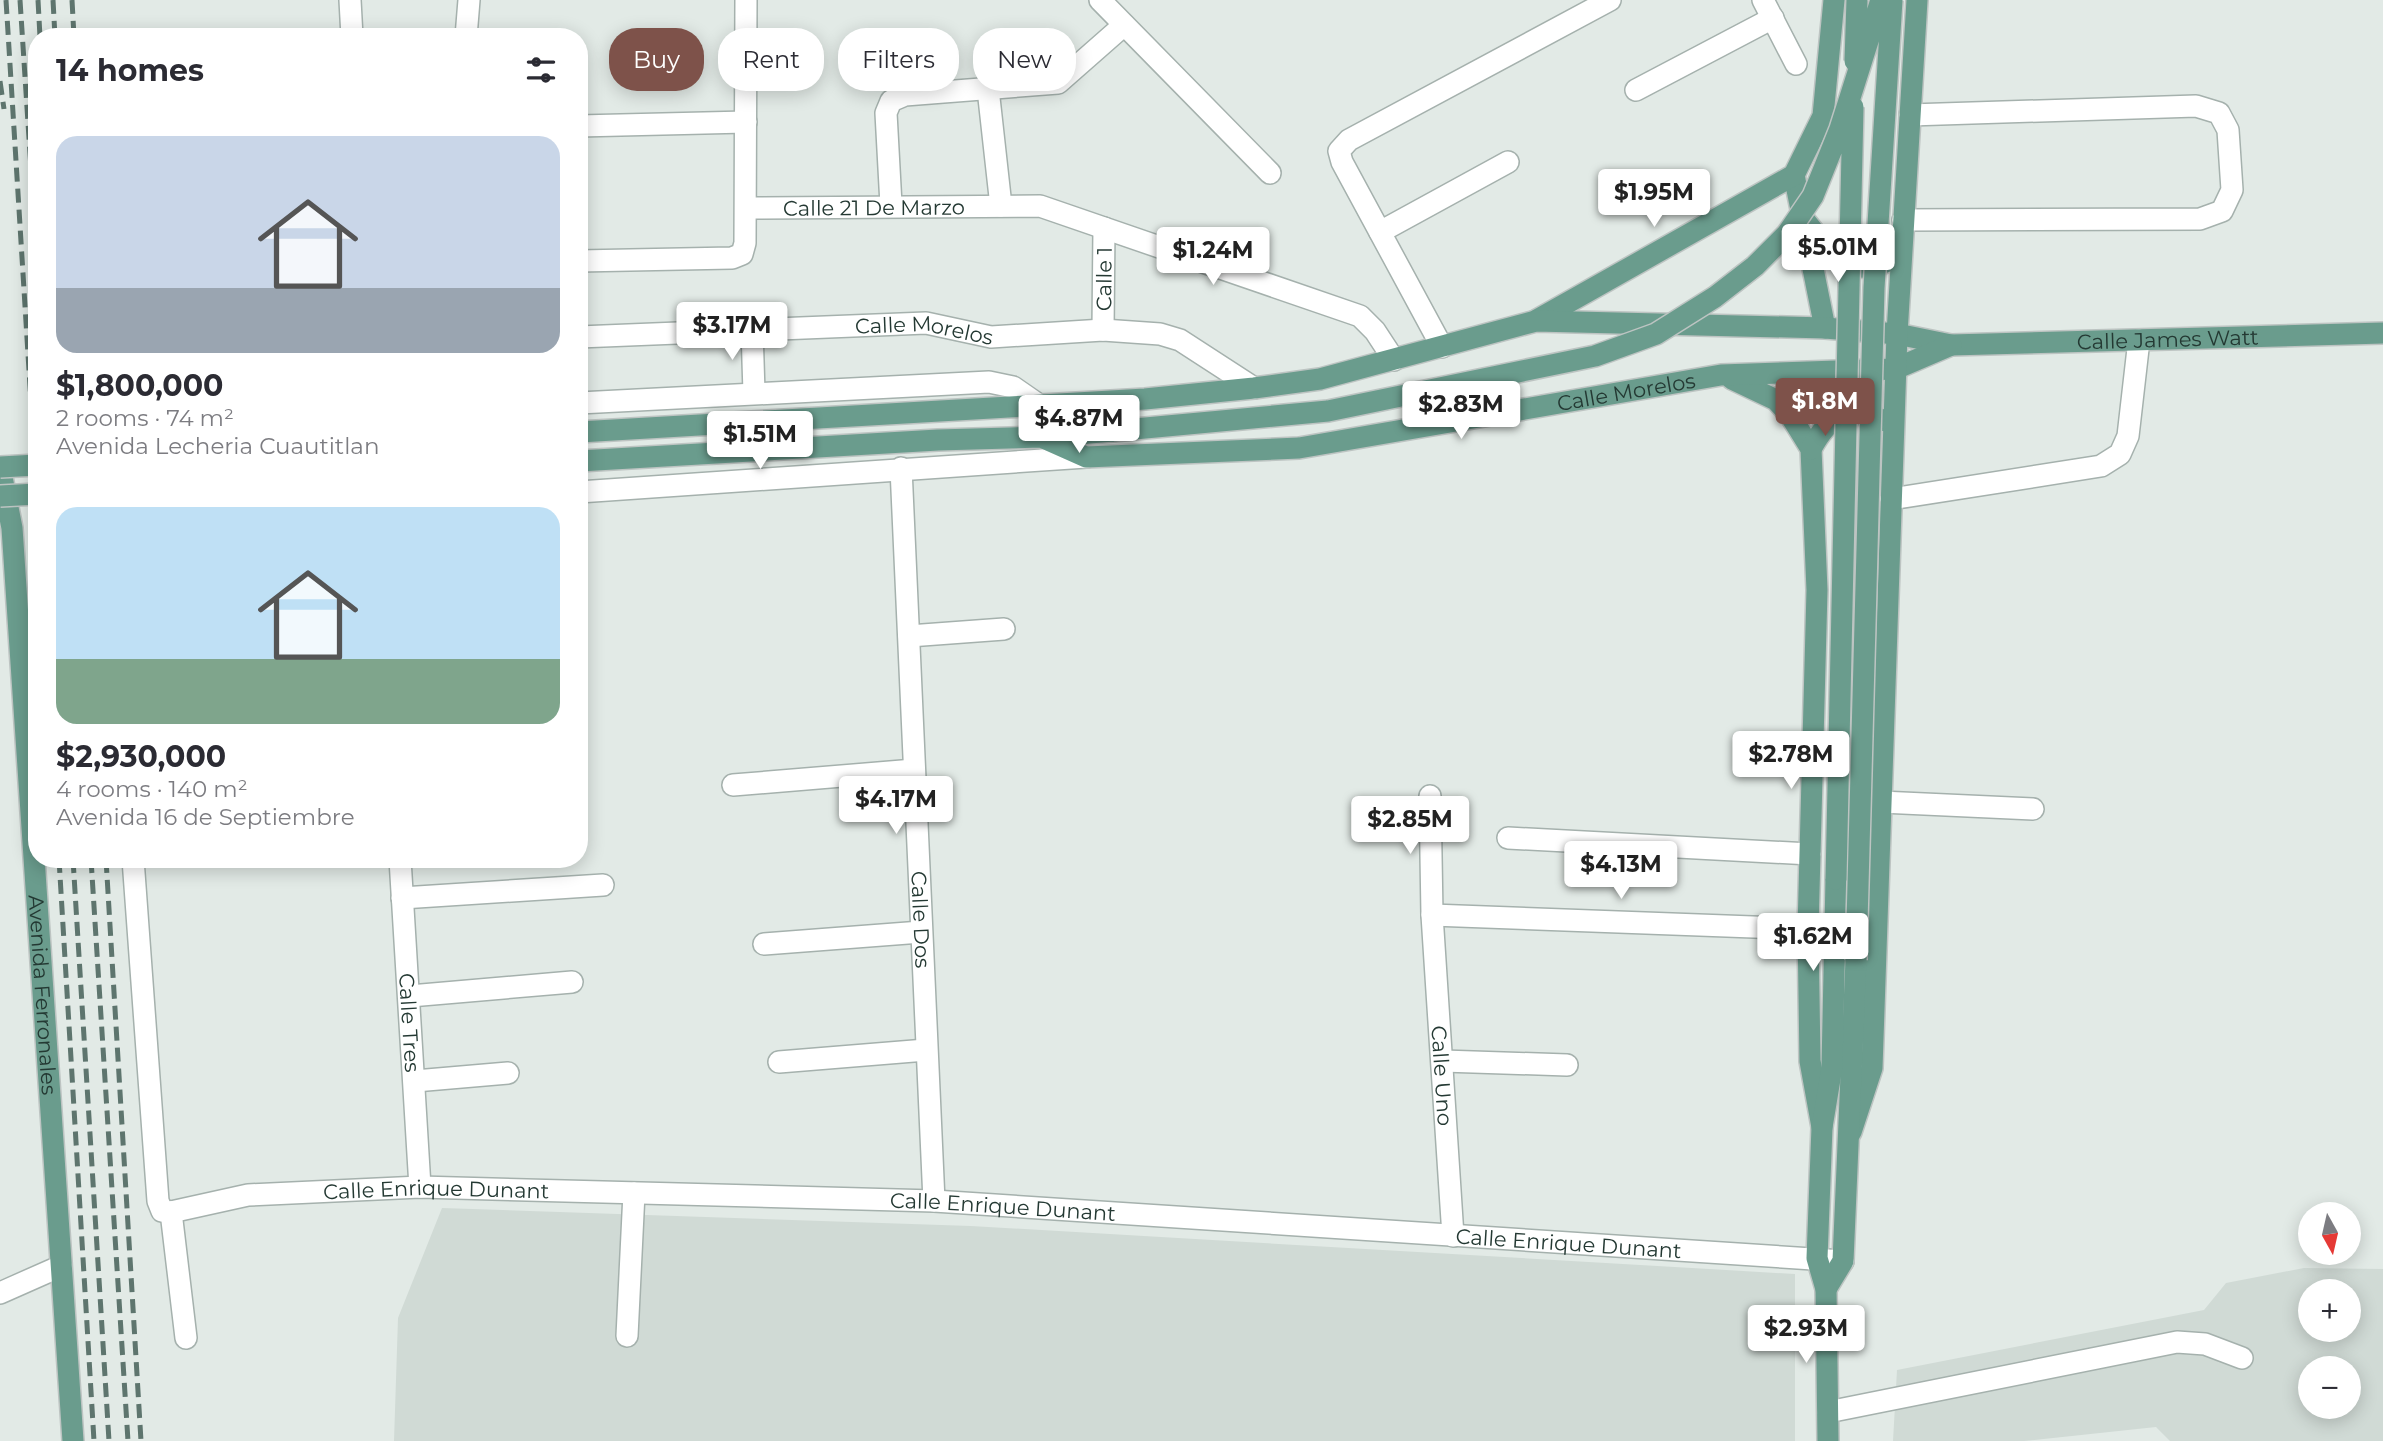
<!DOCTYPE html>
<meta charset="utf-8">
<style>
:root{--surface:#fff;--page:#f7f7f7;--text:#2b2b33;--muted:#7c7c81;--accent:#7e524a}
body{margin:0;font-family:Montserrat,sans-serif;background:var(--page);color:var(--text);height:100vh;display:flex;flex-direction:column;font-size:26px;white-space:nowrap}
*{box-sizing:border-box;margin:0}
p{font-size:23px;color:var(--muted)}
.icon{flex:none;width:38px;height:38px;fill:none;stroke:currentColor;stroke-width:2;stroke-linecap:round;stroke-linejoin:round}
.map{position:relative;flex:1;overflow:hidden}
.side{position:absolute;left:28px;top:28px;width:560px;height:840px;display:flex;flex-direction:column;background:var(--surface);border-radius:28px;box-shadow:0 4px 18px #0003}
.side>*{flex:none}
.guide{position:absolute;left:609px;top:28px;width:665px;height:63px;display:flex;gap:14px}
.needle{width:46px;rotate:172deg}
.controls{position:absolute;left:2298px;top:1202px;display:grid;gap:14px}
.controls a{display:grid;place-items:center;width:63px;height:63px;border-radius:50%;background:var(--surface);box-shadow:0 4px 18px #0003;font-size:35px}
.price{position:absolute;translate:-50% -60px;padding:0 16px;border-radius:7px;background:#fff;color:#222;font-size:23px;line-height:46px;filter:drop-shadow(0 2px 4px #0008)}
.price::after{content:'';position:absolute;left:50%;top:42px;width:21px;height:16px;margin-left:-10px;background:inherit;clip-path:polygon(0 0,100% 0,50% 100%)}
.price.current{background:var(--accent);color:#fff}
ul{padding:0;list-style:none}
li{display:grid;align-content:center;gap:14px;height:371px;padding:0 28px}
li span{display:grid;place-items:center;height:217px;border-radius:21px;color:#555}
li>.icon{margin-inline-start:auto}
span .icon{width:126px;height:126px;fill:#fffc;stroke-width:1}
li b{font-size:30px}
h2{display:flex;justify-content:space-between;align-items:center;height:84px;padding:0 28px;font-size:30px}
.tag{padding:0 24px;border-radius:28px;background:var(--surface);box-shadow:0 4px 18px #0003;font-size:24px;line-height:63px}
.tag.current{background:var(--accent);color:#fff}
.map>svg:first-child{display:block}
</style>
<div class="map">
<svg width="2383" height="1441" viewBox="0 0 2383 1441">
<rect width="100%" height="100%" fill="#e2eae6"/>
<!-- built -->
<path fill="#d0dad5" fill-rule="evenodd" d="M442 1208 971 1226 1795 1274V1441H394L398 1318Z
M2304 1268 2383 1269V1441H2170L2156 1427 2024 1441H1893L1897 1370 2204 1310 2226 1283ZM2310 1292H2348V1330H2310ZM2310 1368H2348V1407H2310Z"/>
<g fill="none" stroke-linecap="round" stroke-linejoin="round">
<defs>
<g id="minor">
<path d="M350 0 352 37"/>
<path d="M1100 0 1270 173"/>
<path d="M1763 0 1796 64"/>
<path d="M466 37 469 0"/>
<path d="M988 89 1001 206"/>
<path d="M1636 90 1773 18"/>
<path d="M579 126 746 122"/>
<path d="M891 205 886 113 891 101 905 95 1058 83 1124 25"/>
<path id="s1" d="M746 208 1040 206 1360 316 1375 331 1394 360"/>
<path d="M1903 220 2200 219 2222 211 2232 190 2228 130 2219 113 2196 106 1910 115"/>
<path d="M1380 232 1508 162"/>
<path d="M579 261 732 258 742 254 745 243 746 0"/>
<path d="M752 329 754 393"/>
<path id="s2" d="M1103 330 1104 228"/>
<path id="s3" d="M579 337 926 323 991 337 1103 330 1160 334 1180 340 1254 388"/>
<path d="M1442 347 1342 162 1339 151 1349 140 1610 0"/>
<path d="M579 403 989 382 1013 387 1039 405"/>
<path id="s4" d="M901 468 934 1201"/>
<path d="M579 492 1086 457"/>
<path d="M1891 499 2101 466 2120 454 2128 436 2139 340"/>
<path d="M909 636 1004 629"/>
<path d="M733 785 914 770"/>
<path id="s5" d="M1430 796 1432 915 1453 1236"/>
<path d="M1881 802 2033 809"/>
<path d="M1508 838 1810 854"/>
<path id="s6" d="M133 859 158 1201 162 1211 171 1212 248 1195 420 1187 934 1201 1843 1261"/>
<path id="s7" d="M400 859 420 1187"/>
<path d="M402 898 603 885"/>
<path d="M1432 915 1808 929"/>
<path d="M764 944 921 932"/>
<path d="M410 996 572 982"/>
<path d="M1443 1061 1567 1065"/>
<path d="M779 1062 926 1050"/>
<path d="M415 1081 508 1073"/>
<path d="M171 1212 186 1338"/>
<path d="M0 1293 61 1266"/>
<path d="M627 1336 634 1193"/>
<path d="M1828 1412 2177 1342 2205 1344 2242 1358"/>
</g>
<g id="major">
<path d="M1794 175 1825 328"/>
<path d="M1802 217C1828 248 1845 283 1890 260"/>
<path d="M1537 320 1794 175 1823 116 1834 0"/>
<path d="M1732 379 1776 400 1790 415 1811 449 1817 590 1808 929 1810 1061 1822 1127"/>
<path id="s8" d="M579 432 1145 399 1254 388 1320 379 1536 321 1825 328 1897 334 1951 345 2383 333"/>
<path d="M1043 437 1113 431"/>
<path d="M1811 449C1831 412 1847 408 1886 421"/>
<path id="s9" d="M579 461 938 440 1041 437 1086 457 1299 448 1721 375 1895 369 1951 345"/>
<path id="s10" d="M0 467 12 528 73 1441"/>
<path d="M1851 1132 1872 1068 1897 334 1917 0"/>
<path d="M1826 1289 1843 1261 1856 960"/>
<path d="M1828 1441 1826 1289 1817 1258 1822 1127 1832 1067 1836 879"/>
</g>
</defs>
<!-- minor casing -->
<use href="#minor" stroke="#a5b1ad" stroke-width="24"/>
<!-- major casing -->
<use href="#major" stroke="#bdc4c2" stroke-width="24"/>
<!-- minor -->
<use href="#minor" stroke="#fff" stroke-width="21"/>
<!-- major -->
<use href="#major" stroke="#6a9c8d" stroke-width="21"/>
<!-- rail -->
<path stroke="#5e756e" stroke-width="5" stroke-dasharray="14 7" stroke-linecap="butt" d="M6 0 37 499
M20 0 37 261
M38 0 40 37
M53 0 55 37
M72 0 74 37
M0 81 4 109
M59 859 94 1441
M73 859 109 1441
M91 859 128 1441
M106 859 141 1441"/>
<defs>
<path id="major-bridge" d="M1855 61 1857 0
M1113 431 1328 411 1595 356 1656 334 1715 297 1755 266 1787 234 1813 196 1840 129 1881 0
M0 467 37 465
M0 496 37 494
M1836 879 1853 107
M1856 960 1874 288 1892 0"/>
</defs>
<!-- major-bridge casing -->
<use href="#major-bridge" stroke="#bdc4c2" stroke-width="24" stroke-linecap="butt"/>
<!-- major-bridge -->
<use href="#major-bridge" stroke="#6a9c8d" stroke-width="21"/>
</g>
<g text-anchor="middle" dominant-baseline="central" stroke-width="5" stroke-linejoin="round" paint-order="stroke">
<!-- street labels -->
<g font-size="21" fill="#243933" stroke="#f2f7f4">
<text stroke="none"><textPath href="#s1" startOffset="128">Calle 21 De Marzo</textPath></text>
<text stroke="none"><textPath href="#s2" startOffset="51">Calle 1</textPath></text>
<text stroke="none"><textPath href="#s3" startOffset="346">Calle Morelos</textPath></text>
<text stroke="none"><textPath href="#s8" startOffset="1600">Calle James Watt</textPath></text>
<text stroke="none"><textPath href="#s9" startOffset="1057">Calle Morelos</textPath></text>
<text stroke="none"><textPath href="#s4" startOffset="452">Calle Dos</textPath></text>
<text stroke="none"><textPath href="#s10" startOffset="530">Avenida Ferronales</textPath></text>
<text stroke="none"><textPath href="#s7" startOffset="164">Calle Tres</textPath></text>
<text stroke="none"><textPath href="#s5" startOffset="280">Calle Uno</textPath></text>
<text stroke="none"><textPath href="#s6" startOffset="630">Calle Enrique Dunant</textPath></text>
<text stroke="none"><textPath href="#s6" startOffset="1197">Calle Enrique Dunant</textPath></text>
<text stroke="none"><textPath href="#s6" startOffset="1764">Calle Enrique Dunant</textPath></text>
</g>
</g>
</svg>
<div class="controls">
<a><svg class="needle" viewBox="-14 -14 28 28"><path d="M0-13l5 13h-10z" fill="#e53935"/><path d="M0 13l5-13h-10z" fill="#7c7c81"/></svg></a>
<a>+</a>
<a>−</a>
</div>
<b class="price" style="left:1654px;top:229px">$1.95M</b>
<b class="price" style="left:1838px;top:284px">$5.01M</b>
<b class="price" style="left:1213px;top:287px">$1.24M</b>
<b class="price" style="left:732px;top:362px">$3.17M</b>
<b class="price current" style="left:1825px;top:438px">$1.8M</b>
<b class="price" style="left:1461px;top:441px">$2.83M</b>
<b class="price" style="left:1079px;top:455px">$4.87M</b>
<b class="price" style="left:760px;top:471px">$1.51M</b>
<b class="price" style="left:1791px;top:791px">$2.78M</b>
<b class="price" style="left:896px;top:836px">$4.17M</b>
<b class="price" style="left:1410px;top:856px">$2.85M</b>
<b class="price" style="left:1621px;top:901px">$4.13M</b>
<b class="price" style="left:1813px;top:973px">$1.62M</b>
<b class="price" style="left:1806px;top:1365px">$2.93M</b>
<div class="guide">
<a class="tag current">Buy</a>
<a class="tag">Rent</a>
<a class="tag">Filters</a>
<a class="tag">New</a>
</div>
<section class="side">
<h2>14 homes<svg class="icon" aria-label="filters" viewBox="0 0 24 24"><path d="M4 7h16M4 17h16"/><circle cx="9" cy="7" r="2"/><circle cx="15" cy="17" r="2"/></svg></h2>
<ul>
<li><span style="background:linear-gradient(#c9d6e8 70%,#9aa5b1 0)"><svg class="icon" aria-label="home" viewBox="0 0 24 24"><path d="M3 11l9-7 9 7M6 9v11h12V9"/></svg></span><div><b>$1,800,000</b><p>2 rooms · 74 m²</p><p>Avenida Lecheria Cuautitlan</p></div></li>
<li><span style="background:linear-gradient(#bfe0f5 70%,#7fa58c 0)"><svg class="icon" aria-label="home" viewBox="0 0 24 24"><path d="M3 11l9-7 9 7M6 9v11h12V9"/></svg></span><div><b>$2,930,000</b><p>4 rooms · 140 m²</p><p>Avenida 16 de Septiembre</p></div></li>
</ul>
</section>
</div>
